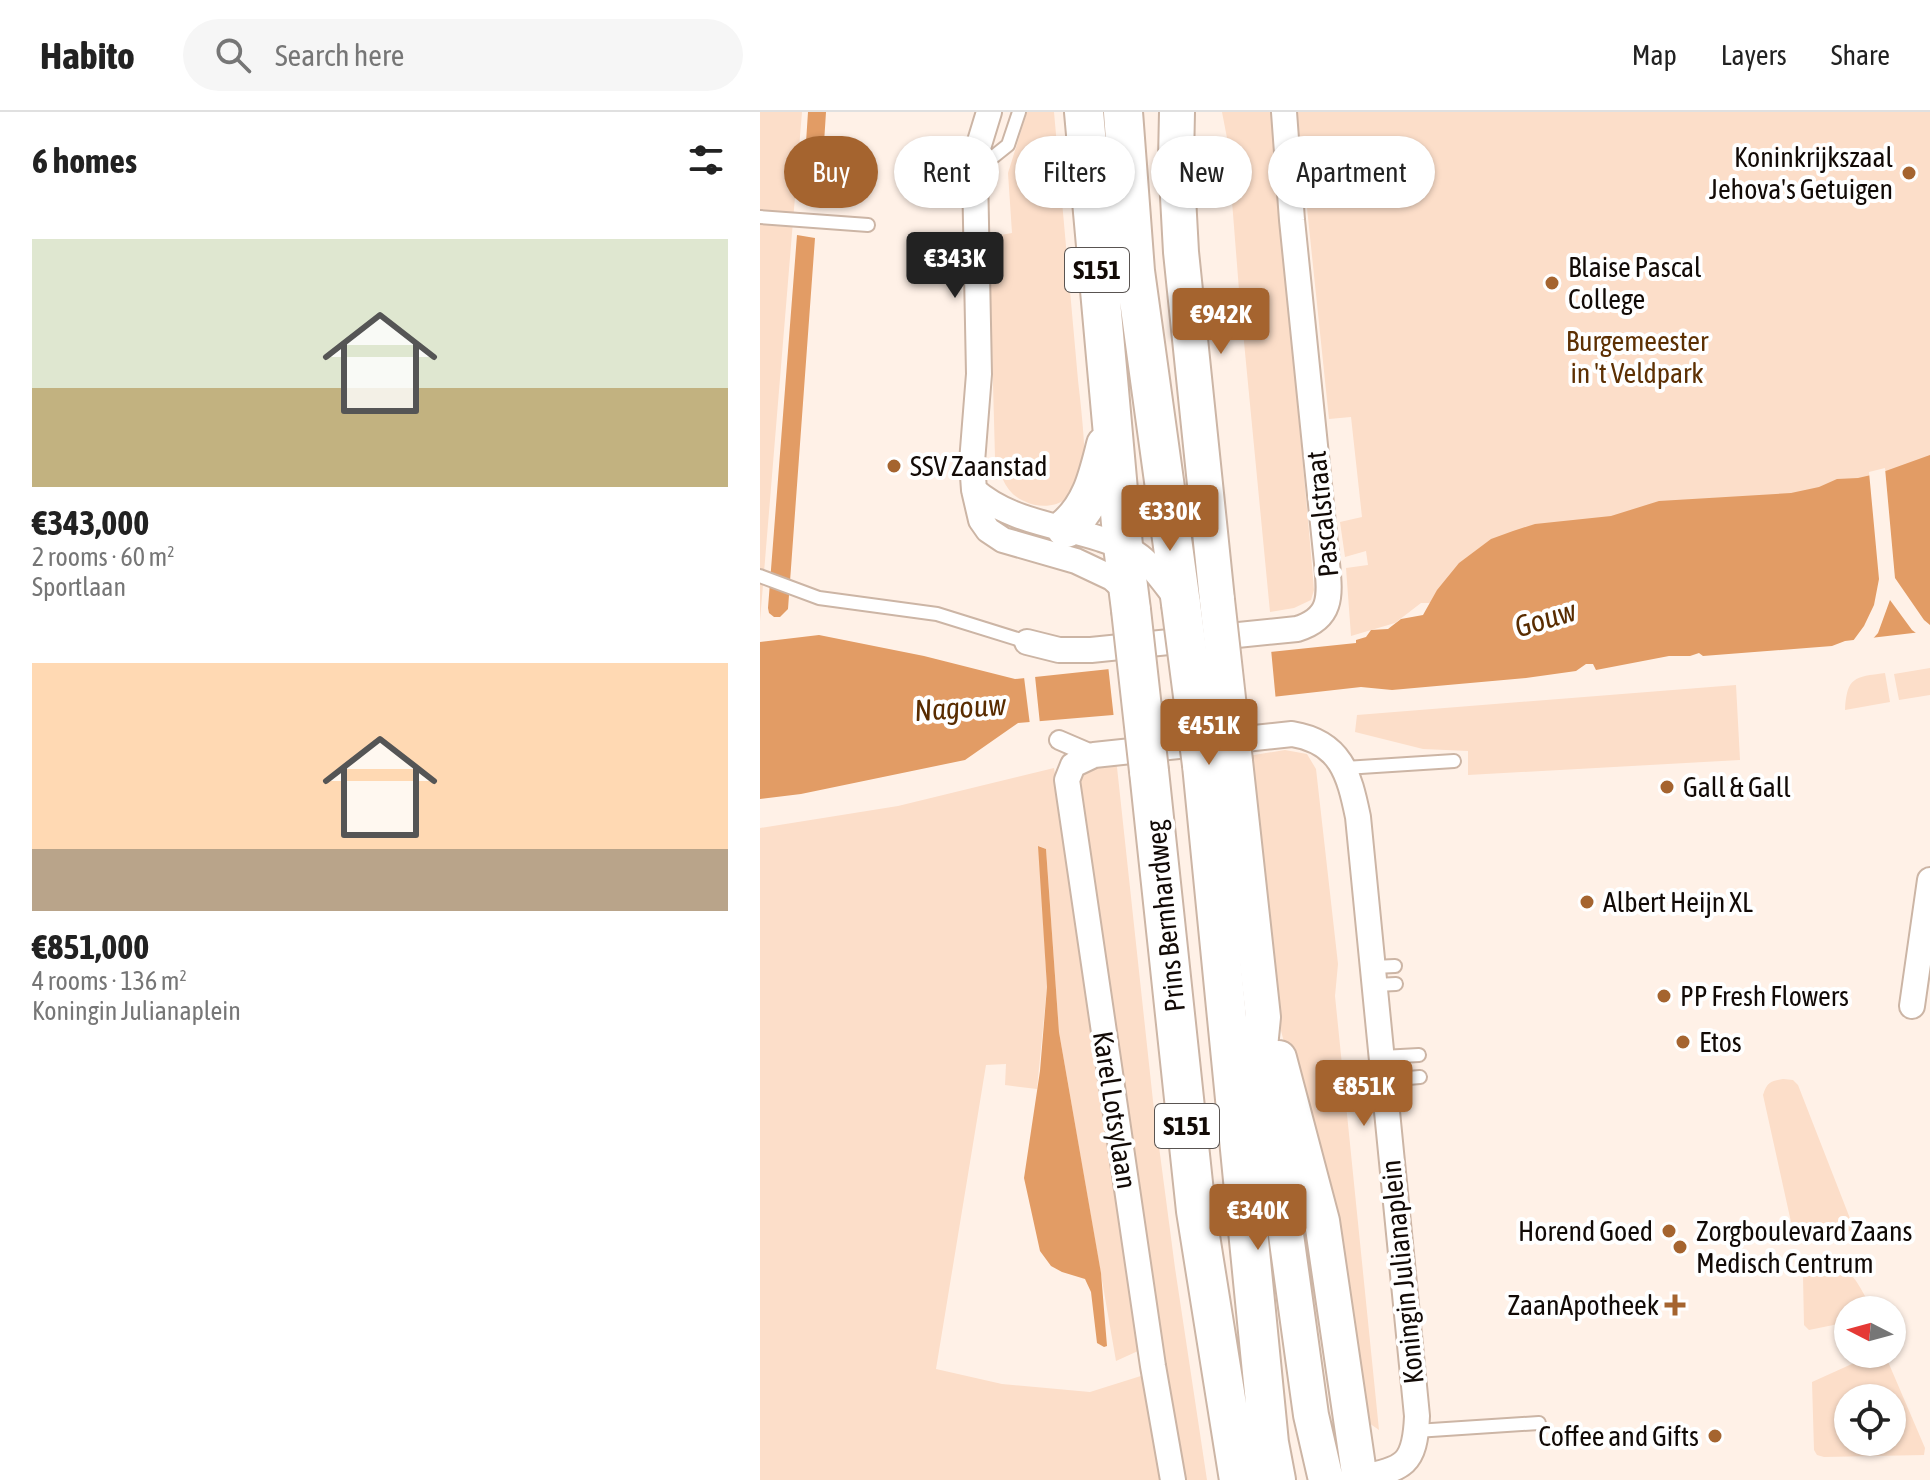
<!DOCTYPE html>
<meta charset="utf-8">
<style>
:root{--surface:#fff;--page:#f6f6f6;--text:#222;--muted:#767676;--line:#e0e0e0;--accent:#a5642f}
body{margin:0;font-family:"Asap Condensed",sans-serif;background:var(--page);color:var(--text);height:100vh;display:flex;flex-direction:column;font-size:30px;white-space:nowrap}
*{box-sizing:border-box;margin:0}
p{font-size:26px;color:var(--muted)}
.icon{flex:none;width:44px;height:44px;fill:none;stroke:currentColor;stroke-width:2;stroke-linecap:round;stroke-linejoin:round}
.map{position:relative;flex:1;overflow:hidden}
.drawer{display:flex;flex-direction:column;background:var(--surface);width:760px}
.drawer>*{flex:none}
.hud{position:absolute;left:24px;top:24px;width:760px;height:72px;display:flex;gap:16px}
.needle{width:52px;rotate:276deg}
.fabs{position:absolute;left:1074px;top:1184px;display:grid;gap:16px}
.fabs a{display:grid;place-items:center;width:72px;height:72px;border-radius:50%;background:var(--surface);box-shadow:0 2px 6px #0004;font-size:40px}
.price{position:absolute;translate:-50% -68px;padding:0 18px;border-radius:8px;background:var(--accent);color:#fff;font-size:26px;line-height:52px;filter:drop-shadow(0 2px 4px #0008)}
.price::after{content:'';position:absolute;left:50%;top:48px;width:24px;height:18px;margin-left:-12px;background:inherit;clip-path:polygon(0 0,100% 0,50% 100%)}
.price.on{background:#222;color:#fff}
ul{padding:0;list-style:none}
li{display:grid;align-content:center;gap:16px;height:424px;padding:0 32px}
li span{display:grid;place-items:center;height:248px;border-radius:0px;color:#555}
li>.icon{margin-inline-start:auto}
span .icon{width:144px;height:144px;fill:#fffc;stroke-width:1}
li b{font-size:34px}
h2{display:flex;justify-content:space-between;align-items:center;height:96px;padding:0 32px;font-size:34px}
.tag{padding:0 28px;border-radius:36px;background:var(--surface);box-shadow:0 2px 6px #0004;font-size:28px;line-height:72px}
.tag.on{background:var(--accent);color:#fff}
header{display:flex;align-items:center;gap:48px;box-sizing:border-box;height:112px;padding:0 40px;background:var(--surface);border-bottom:2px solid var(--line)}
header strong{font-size:38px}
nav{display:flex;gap:44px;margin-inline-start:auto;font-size:28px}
.search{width:560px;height:72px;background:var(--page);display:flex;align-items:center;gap:20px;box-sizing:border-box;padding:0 28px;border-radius:44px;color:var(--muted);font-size:30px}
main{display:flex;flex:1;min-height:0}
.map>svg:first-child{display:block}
</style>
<header>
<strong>Habito</strong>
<div class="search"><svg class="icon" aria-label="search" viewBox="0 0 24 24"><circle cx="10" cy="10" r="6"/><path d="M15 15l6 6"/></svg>Search here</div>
<nav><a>Map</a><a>Layers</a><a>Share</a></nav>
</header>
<main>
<section class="drawer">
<h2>6 homes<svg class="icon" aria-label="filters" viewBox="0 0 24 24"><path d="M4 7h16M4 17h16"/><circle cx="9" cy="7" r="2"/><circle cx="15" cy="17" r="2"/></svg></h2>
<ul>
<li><span style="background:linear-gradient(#dfe7d0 60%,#c2b280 0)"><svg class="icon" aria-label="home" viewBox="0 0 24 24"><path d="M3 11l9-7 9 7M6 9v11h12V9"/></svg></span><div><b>€343,000</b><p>2 rooms · 60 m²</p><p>Sportlaan</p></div></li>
<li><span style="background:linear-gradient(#ffd9b3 75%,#b9a48a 0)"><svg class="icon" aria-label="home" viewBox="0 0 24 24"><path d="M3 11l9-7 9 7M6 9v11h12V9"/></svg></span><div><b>€851,000</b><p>4 rooms · 136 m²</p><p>Koningin Julianaplein</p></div></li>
</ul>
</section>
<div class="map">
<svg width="1170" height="1368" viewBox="0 0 1170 1368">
<rect width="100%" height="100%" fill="#fff1e7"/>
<!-- green -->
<path fill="#fcdec9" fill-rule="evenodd" d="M0 0H42L0 509Z
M267 0H294C302 89 310 179 318 268 320 286 328 351 323 365 314 390 288 401 264 389 245 381 241 363 235 345L229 125 252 121 248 61Z
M462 0H513C523 160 541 319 554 478L551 488 534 496 510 500 479 178 467 26Z
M537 0H1170V491H661L635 511 591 524 586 456 608 453 606 439 585 445 580 410 602 405 591 305 569 307Z
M1170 556V583L1139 588 1134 562Z
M1125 561 1130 590 1085 598C1087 565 1094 565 1125 561Z
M976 573 980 648 708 663V639L663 637 595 620 597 603Z
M525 638 547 642 556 657 578 852 575 884 619 1318 609 1311 603 1297 572 1116 518 907 488 644Z
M356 646 393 989 415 1156 447 1368H425L384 1129 315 676C324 657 336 653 356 646Z
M294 656 315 785 378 1239 356 1249 299 920 286 737 279 734 287 875 277 977 245 973 246 952 226 953 176 1257 242 1272 330 1280 384 1263 404 1368H0V716L138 694Z
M1023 967 1033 968 1038 973 1091 1109 1092 1118C1075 1125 1043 1125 1031 1110L1003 983C1007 970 1011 969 1023 967Z
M1052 1156C1094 1159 1090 1157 1110 1193L1109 1198H1088V1210L1049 1218 1044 1213 1043 1165 1046 1159Z
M1114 1242 1126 1245 1165 1336 1164 1343 1064 1345 1057 1343 1054 1338 1052 1270ZM1088 1286H1132V1330H1088Z"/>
<!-- water -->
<path fill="#e29c65" d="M48 0H66L60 93 42 91Z
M37 123 55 126 28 497 20 505H14L9 501 8 496Z
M1170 343V519L1085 529 1072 534 943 544 939 541 930 544H909L836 558 833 552H826L816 559 766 566 632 578 601 575 353 603 258 611 205 648 41 682 0 687V530L59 523 164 544 255 567 596 531V528L606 525 611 518 628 517 641 507 663 503 677 478 699 451 731 427 753 419 775 412 851 404 899 389 1031 381 1059 375 1077 367 1098 366 1120 361Z
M278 734 286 737 299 920 341 1161 347 1234 344 1235 337 1231 331 1180 325 1167 302 1160 291 1154 280 1139 264 1066 280 959 287 875Z"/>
<!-- pier -->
<path fill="#fff1e7" d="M1125 356 1135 466 1164 508 1170 513V523L1160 524 1152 518 1130 488 1118 521 1110 530 1090 533 1104 514 1114 493 1119 467 1109 360Z
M511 537 516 590 354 607 348 553Z
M275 564 280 612 270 613 264 565Z"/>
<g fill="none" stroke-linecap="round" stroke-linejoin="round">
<defs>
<path id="service" d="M218 57 248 33 259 0
M0 105 108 113
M0 464 59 486 177 502 267 530
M585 656 694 649
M614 855 635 854
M616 873 636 872
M622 945 659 943
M624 968 660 965
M656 1319 779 1311"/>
<path id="pedestrian" d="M299 628 334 643"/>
<path id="minor" d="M229 0 218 36 215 60 219 262 212 350 214 378 221 408 228 418 243 428 316 449 352 466 369 481
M214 378C249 409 297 413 341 427 352 431 365 434 375 441 392 452 404 471 417 487
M267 530 299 538H331L537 517C573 506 570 483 567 451L532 108 524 0
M1152 894 1170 768
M413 1368 393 1254 307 668 313 653 334 643 532 622C581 630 589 662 598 705L657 1304C655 1354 644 1356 599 1366"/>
<path id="secondary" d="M417 0 416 48 421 140 457 488
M475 649 503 905 500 935 551 1303 566 1368
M519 946 562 1109 600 1368"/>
<path id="primary" d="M324 0 363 434 371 498
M363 0 375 159 421 492
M306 416C332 394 338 364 346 333
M442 653 509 1331 516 1368
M389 659 436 1099 479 1368"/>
</defs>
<!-- service casing -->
<use href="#service" stroke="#ccb5a5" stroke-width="16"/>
<!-- pedestrian casing -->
<use href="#pedestrian" stroke="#ccb5a5" stroke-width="22"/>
<!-- minor casing -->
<use href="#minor" stroke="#ccb5a5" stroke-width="28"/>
<!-- secondary casing -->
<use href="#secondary" stroke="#ccb5a5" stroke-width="38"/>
<!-- primary casing -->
<use href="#primary" stroke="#ccb5a5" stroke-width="42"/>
<!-- service -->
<use href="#service" stroke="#fff" stroke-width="12"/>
<!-- pedestrian -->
<use href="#pedestrian" stroke="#fff" stroke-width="18"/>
<!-- minor -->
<use href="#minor" stroke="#fff" stroke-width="24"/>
<!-- secondary -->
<use href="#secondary" stroke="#fff" stroke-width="34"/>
<!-- primary -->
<use href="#primary" stroke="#fff" stroke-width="38"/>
<defs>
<path id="secondary-bridge" d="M457 488 475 649"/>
<path id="primary-bridge" d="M421 492 442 653
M371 498 389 659"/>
</defs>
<!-- secondary-bridge casing -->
<use href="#secondary-bridge" stroke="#ccb5a5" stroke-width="38" stroke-linecap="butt"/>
<!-- primary-bridge casing -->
<use href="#primary-bridge" stroke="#ccb5a5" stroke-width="42" stroke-linecap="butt"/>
<!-- secondary-bridge -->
<use href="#secondary-bridge" stroke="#fff" stroke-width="34"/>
<!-- primary-bridge -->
<use href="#primary-bridge" stroke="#fff" stroke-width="38"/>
</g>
<!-- markers -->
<g fill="#a5642f" stroke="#fff" stroke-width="3">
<circle cx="1149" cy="61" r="8"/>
<circle cx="792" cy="171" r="8"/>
<circle cx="134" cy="354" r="8"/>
<circle cx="907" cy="675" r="8"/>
<circle cx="827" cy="790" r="8"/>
<circle cx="904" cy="884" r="8"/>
<circle cx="923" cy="930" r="8"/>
<circle cx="909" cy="1119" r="8"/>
<circle cx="920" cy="1135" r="8"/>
<path d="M911 1181h8v8h8v8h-8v8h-8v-8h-8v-8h8z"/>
<circle cx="955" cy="1324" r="8"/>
</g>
<g text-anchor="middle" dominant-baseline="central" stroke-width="8" stroke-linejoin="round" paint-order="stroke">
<!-- shield labels -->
<g fill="#fff" stroke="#595451" stroke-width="2">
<rect x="305" y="136" width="64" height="44" rx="6"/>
<rect x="395" y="992" width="64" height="44" rx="6"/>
</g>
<g font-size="26" font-weight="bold" fill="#120a06">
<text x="337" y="158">S151</text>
<text x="427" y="1014">S151</text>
</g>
<!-- poi labels -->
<g font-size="28" fill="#120a06" stroke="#fff" text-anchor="start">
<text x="1133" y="45" text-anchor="end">Koninkrijkszaal<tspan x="1133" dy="32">Jehova's Getuigen</tspan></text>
<text x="808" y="155">Blaise Pascal<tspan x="808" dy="32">College</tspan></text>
<text x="150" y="354">SSV Zaanstad</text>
<text x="923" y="675">Gall &amp; Gall</text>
<text x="843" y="790">Albert Heijn XL</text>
<text x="920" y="884">PP Fresh Flowers</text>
<text x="939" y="930">Etos</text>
<text x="893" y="1119" text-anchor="end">Horend Goed</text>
<text x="936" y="1119">Zorgboulevard Zaans<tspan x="936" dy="32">Medisch Centrum</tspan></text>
<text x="899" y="1193" text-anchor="end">ZaanApotheek</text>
<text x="939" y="1324" text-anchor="end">Coffee and Gifts</text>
</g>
<!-- park labels -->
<g font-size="28" fill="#5d3003" stroke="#fff">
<text x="877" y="229">Burgemeester<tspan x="877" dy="32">in 't Veldpark</tspan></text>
</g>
<!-- street labels -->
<g font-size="28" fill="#120a06" stroke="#fff">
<text transform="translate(562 402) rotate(-96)">Pascalstraat</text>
<text transform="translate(405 804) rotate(-96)">Prins Bernhardweg</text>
<text transform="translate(355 998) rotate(81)">Karel Lotsylaan</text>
<text transform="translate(642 1160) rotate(-96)">Koningin Julianaplein</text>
</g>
<!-- water labels -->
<g font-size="30" font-style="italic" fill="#592c00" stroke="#fff">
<text transform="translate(785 506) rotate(-17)">Gouw</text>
<text transform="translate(200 595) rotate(-4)">Nagouw</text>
</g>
</g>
</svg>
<div class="fabs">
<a><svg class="needle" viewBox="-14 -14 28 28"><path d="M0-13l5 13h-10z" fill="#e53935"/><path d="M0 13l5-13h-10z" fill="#767676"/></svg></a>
<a><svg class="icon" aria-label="locate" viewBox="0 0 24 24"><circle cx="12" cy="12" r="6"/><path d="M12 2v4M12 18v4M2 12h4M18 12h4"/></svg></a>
</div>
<b class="price on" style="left:195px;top:188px">€343K</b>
<b class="price" style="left:461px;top:244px">€942K</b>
<b class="price" style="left:410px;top:441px">€330K</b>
<b class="price" style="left:449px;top:655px">€451K</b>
<b class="price" style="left:604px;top:1016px">€851K</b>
<b class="price" style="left:498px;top:1140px">€340K</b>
<div class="hud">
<a class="tag on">Buy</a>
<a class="tag">Rent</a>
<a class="tag">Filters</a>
<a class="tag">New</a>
<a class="tag">Apartment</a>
</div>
</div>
</main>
